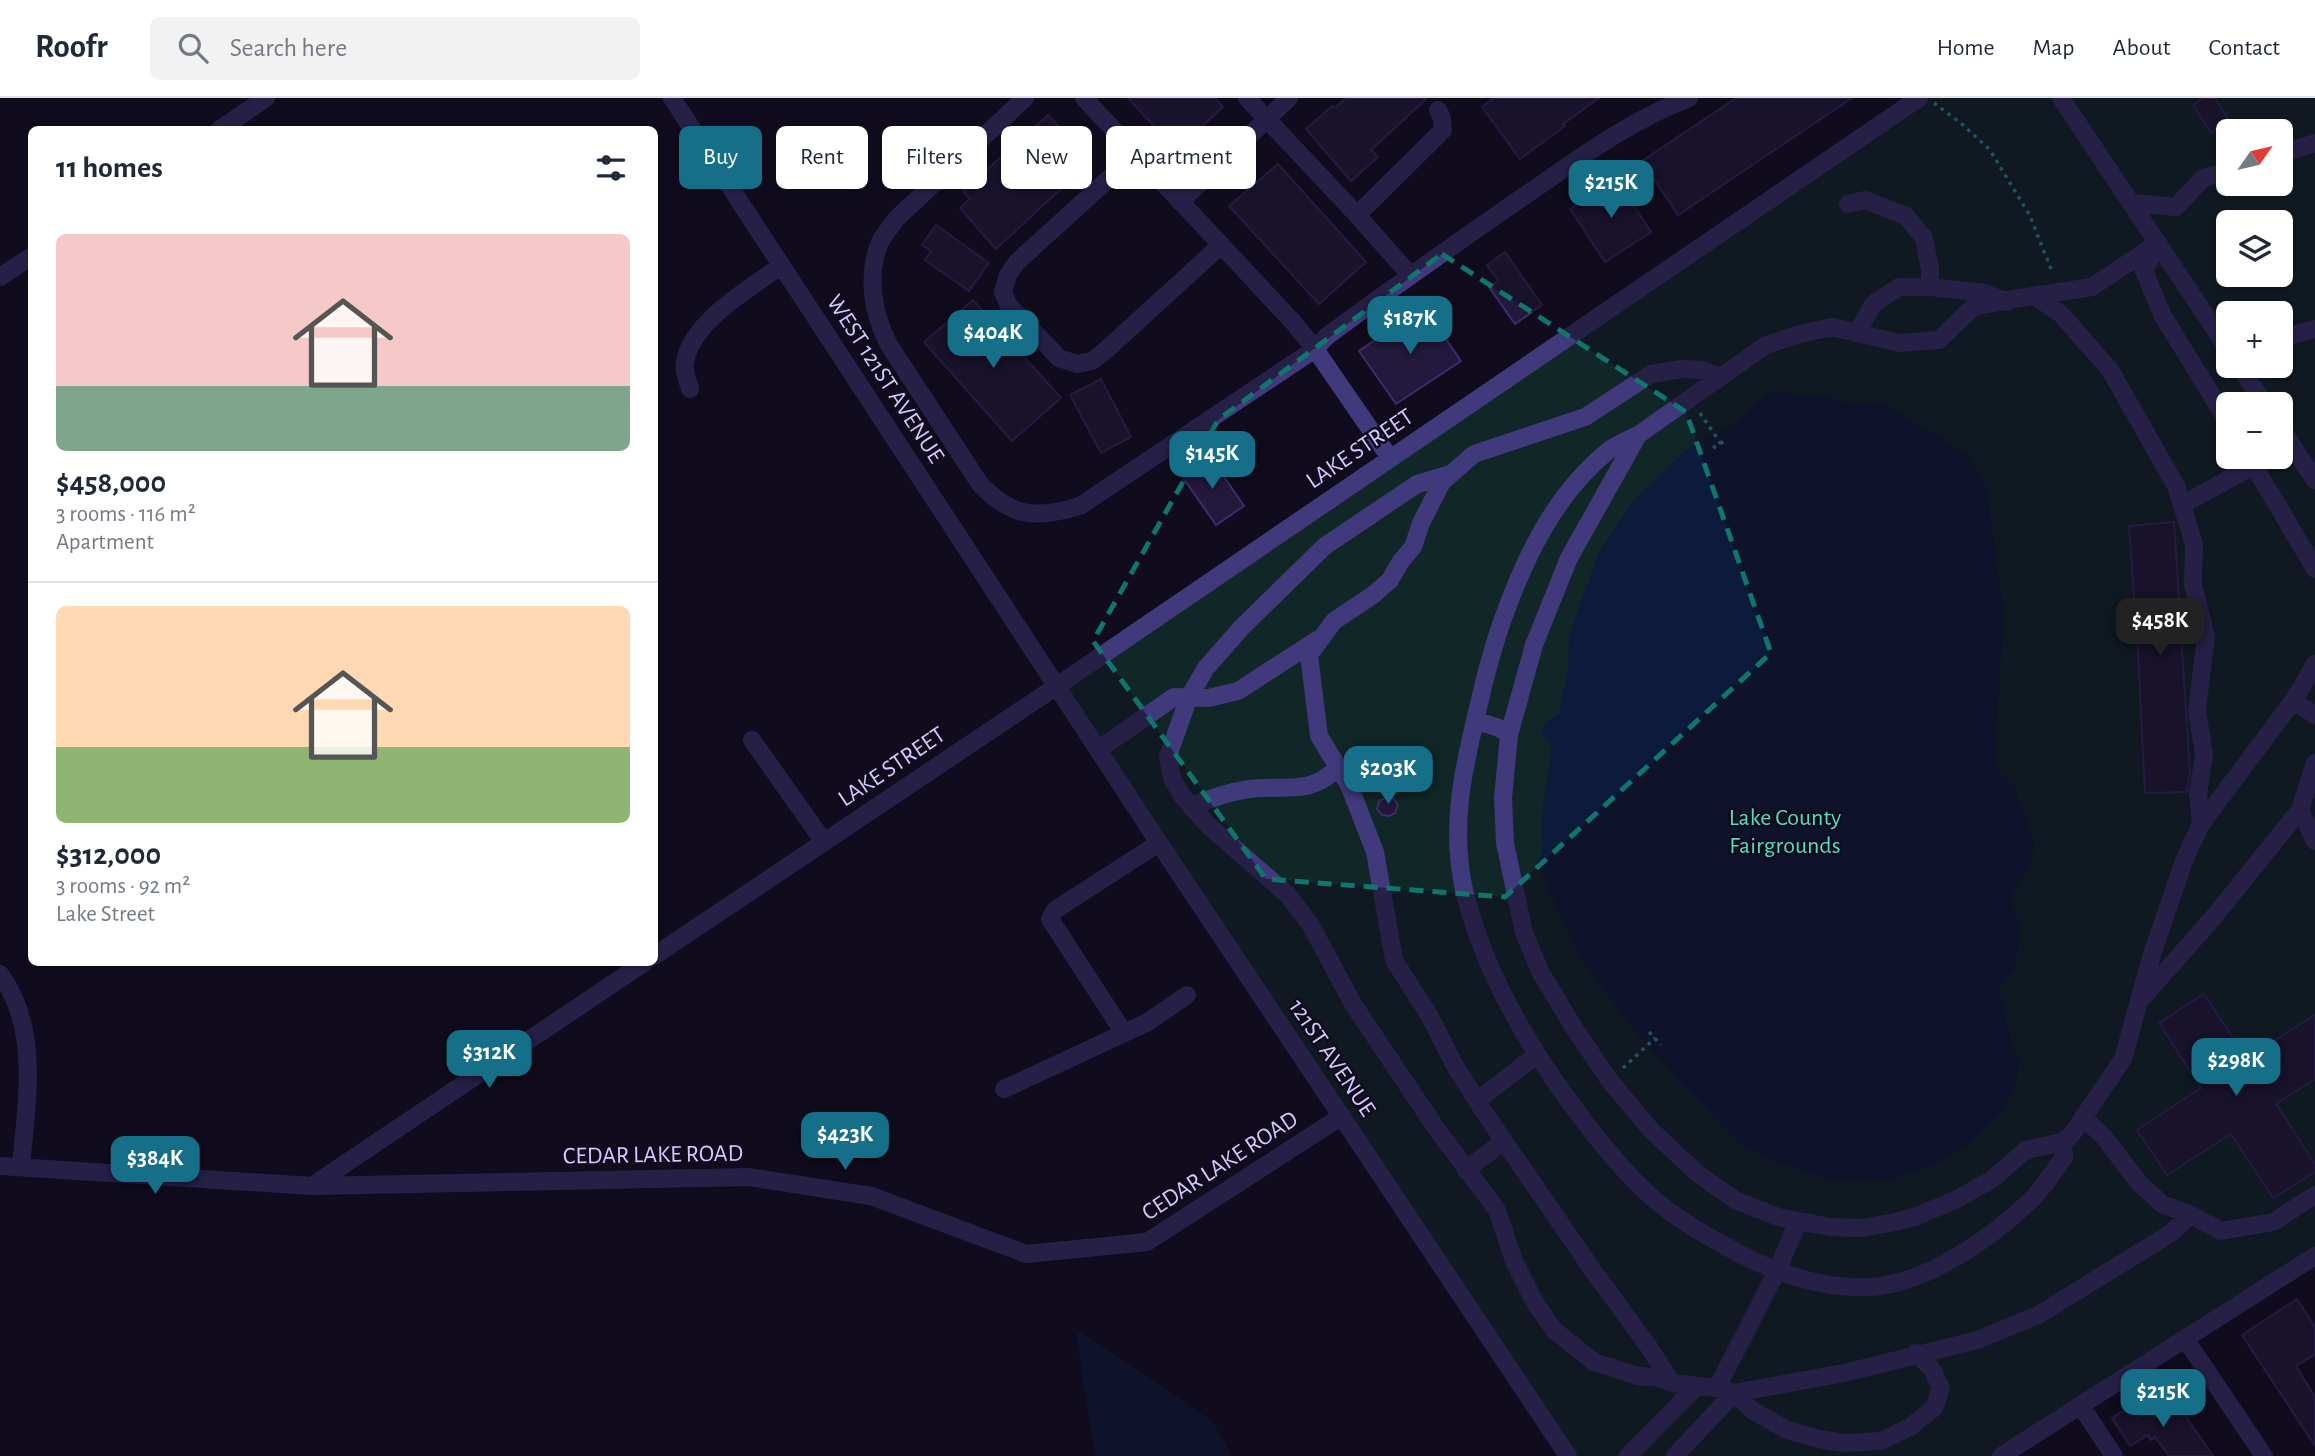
<!DOCTYPE html>
<meta charset="utf-8">
<style>
:root{--surface:#fff;--page:#f2f2f3;--text:#1f2937;--muted:#747a83;--line:#e0e1e3;--accent:#156f88}
body{margin:0;font-family:"Alegreya Sans",sans-serif;background:var(--page);color:var(--text);height:100vh;display:flex;flex-direction:column;font-size:26px;white-space:nowrap}
*{box-sizing:border-box;margin:0}
p{font-size:23px;color:var(--muted)}
.icon{flex:none;width:38px;height:38px;fill:none;stroke:currentColor;stroke-width:2;stroke-linecap:round;stroke-linejoin:round}
.map{position:relative;flex:1;overflow:hidden}
.drawer{position:absolute;left:28px;top:28px;width:630px;height:840px;display:flex;flex-direction:column;background:var(--surface);border-radius:10px;box-shadow:0 2px 5px #0004}
.drawer>*{flex:none}
.top-card{position:absolute;left:679px;top:28px;width:665px;height:63px;display:flex;gap:14px}
.needle{width:46px;rotate:56deg}
.fabs{position:absolute;left:2216px;top:21px;display:grid;gap:14px}
.fabs a{display:grid;place-items:center;width:77px;height:77px;border-radius:10px;background:var(--surface);box-shadow:0 2px 5px #0004;font-size:35px}
.price{position:absolute;translate:-50% -60px;padding:0 16px;border-radius:14px;background:var(--accent);color:#fff;font-size:23px;line-height:46px;filter:drop-shadow(0 2px 4px #0008)}
.price::after{content:'';position:absolute;left:50%;top:42px;width:21px;height:16px;margin-left:-10px;background:inherit;clip-path:polygon(0 0,100% 0,50% 100%)}
.price.active{background:#222;color:#fff}
ul{padding:0;list-style:none}
li{display:grid;align-content:center;gap:14px;height:371px;padding:0 28px}
li+li{border-top:2px solid var(--line)}
li span{display:grid;place-items:center;height:217px;border-radius:10px;color:#555}
li>.icon{margin-inline-start:auto}
span .icon{width:126px;height:126px;fill:#fffc;stroke-width:1}
li b{font-size:30px}
h2{display:flex;justify-content:space-between;align-items:center;height:84px;padding:0 28px;font-size:30px}
.pill{padding:0 24px;border-radius:10px;background:var(--surface);box-shadow:0 2px 5px #0004;font-size:24px;line-height:63px}
.pill.active{background:var(--accent);color:#fff}
header{display:flex;align-items:center;gap:42px;box-sizing:border-box;height:98px;padding:0 35px;background:var(--surface);border-bottom:2px solid var(--line)}
header strong{font-size:33px}
nav{display:flex;gap:38px;margin-inline-start:auto;font-size:24px}
.search{width:490px;height:63px;background:var(--page);display:flex;align-items:center;gap:18px;box-sizing:border-box;padding:0 24px;border-radius:10px;color:var(--muted);font-size:26px}
.map>svg:first-child{display:block}
</style>
<header>
<strong>Roofr</strong>
<div class="search"><svg class="icon" aria-label="search" viewBox="0 0 24 24"><circle cx="10" cy="10" r="6"/><path d="M15 15l6 6"/></svg>Search here</div>
<nav><a>Home</a><a>Map</a><a>About</a><a>Contact</a></nav>
</header>
<div class="map">
<svg width="2315" height="1358" viewBox="0 0 2315 1358">
<rect width="100%" height="100%" fill="#100c1d"/>
<!-- green -->
<path fill="#102627" fill-rule="evenodd" d="M1923 0H2315V1159L2001 1358H1561L1057 589ZM2228 33H2280V86H2228ZM2228 124H2280V177H2228ZM2228 215H2280V268H2228ZM2228 306H2280V359H2228Z"/>
<!-- water -->
<path fill="#0c1b3c" d="M1789 293 1799 298 1824 296 1838 303 1887 308 1968 357 1987 393 2004 516 1994 668 2014 688 2035 748 2028 773 2011 797 2020 832 2015 871 1999 890 2012 948 2019 964 2016 987 2004 1010 1973 1042 1933 1068 1887 1082 1839 1084 1790 1069 1743 1049 1641 941 1581 861 1536 764C1545 757 1542 749 1542 739 1539 707 1551 677 1551 645L1541 637 1545 625 1559 616 1568 572 1569 539 1598 456 1632 405 1685 353 1735 325 1765 298 1775 294Z
M1075 1230 1212 1323 1232 1358H1095Z"/>
<!-- building -->
<path fill="#23193d" stroke="#3c2c69" stroke-width="2" d="M1128 0H1215L1223 9 1176 52Z
M1346 0H1427L1371 52 1378 59 1351 83 1306 31 1332 8 1335 10Z
M1494 0H1599L1563 26 1565 28 1520 61 1482 9Z
M1736 0H1852L1678 117 1642 63Z
M2204 0H2215L2229 22 2211 35 2193 7Z
M1048 17 1091 63 996 151 960 110 970 101 963 93Z
M1278 66 1366 164 1319 206 1229 108Z
M1616 80 1651 134 1605 164 1570 111Z
M936 127 989 165 969 193 925 162 931 153 922 147Z
M1505 154 1542 207 1515 226 1489 189 1498 183 1487 167Z
M973 202 1061 300 1012 343 924 244Z
M1424 209 1461 263 1396 306 1359 253Z
M1101 281 1131 339 1101 355 1070 297Z
M1195 363 1201 371 1213 363 1244 408 1216 427 1179 374Z
M2174 424 2190 676 2187 694 2145 695 2138 553 2129 428Z
M1391 697 1398 707 1395 715 1389 718 1382 717 1377 711 1379 703Z
M2204 896 2246 960 2315 917V981L2276 1006 2315 1066V1074L2273 1100 2231 1036 2167 1077 2137 1032 2201 990 2159 925Z
M2297 1201 2315 1229V1256L2296 1268 2315 1299V1348L2242 1237Z
M2172 1296 2193 1329 2213 1358H2169L2155 1339 2151 1342 2148 1337 2130 1348 2112 1320 2130 1308 2137 1319Z"/>
<g fill="none" stroke-linecap="round" stroke-linejoin="round">
<!-- path -->
<path stroke="#31a9aa" stroke-width="3.5" stroke-dasharray="3.5 5" stroke-linecap="butt" d="M1934 5 1962 26 1990 52 2030 118 2053 176
M1700 315 1721 346
M1713 350 1726 342
M1649 934 1661 947
M1623 970 1655 940"/>
<!-- minor -->
<path stroke="#40397b" stroke-width="18" d="M672 0 1159 745 1568 1358
M1025 0 896 121C891 129 884 136 880 144 866 178 873 216 889 247L980 386C1012 420 1037 421 1080 408L1315 251 1326 239C1393 189 1461 142 1530 94 1581 59 1631 22 1689 0
M1084 0 1293 224 1315 251 1390 360
M1247 0 1357 117 1410 177
M2061 0 2228 251
M219 32 266 0
M1136 56 1017 164 1008 177 1003 194 1009 208 1059 260 1077 266 1092 263 1106 252 1220 148
M2280 56 2315 45
M1180 104 1289 0
M2132 105 2176 109 2203 80 2228 73
M1848 106 1865 102 1906 118 1924 140 1930 171V189
M1357 117 1443 32 1442 20 1438 12
M2158 145 2092 189 2013 201 1973 209 1939 242 1899 245 1832 229 1800 236 1766 247 1638 337 1569 460 1534 547 1509 637 1503 700 1505 745 1524 835 1541 875 1574 930 1610 983 1651 1032 1698 1076 1735 1102 1778 1119 1830 1129 1862 1130 1895 1124 1917 1118 1955 1102 1991 1082 2026 1052 2062 1044 2070 1039 2123 961 2152 856 2185 760 2201 726 2293 603 2315 566
M2158 145 2144 173 2163 218 2228 324
M0 179 32 158
M2035 198 2061 216 2110 272 2176 388 2194 446 2193 487 2206 539 2197 612 2204 656 2198 696 2201 726
M1857 235 1873 206 1899 189H1930L1985 195 2007 204
M2280 240 2315 231
M2239 268 2265 306
M690 291C688 283 683 272 685 264 691 224 750 190 781 168
M2280 329 2315 382
M1638 337C1628 342 1617 346 1608 353 1556 395 1526 457 1504 518 1493 548 1485 579 1478 610 1463 672 1450 728 1464 792 1484 874 1528 949 1578 1015 1601 1046 1625 1076 1655 1102 1677 1121 1703 1136 1729 1150 1772 1174 1822 1192 1872 1189 1927 1185 1992 1140 2031 1102 2043 1090 2054 1073 2064 1059L2062 1044
M2249 359 2315 471
M1451 376 1417 386 1325 448 1242 529 1206 570 1189 599 1168 658 1172 680 1182 698 1210 729 1288 797 1310 826 1353 906 1436 1030 1497 1112 1514 1163 1534 1203 1554 1232 1594 1264 1638 1278 1660 1280 1672 1285
M2182 407 2269 359
M2293 603 2315 617
M1475 622 1499 630 1509 637
M752 642 824 744
M1098 652 1174 599 1208 600 1238 593 1317 542
M2315 665 2300 712 2315 743
M1191 709C1210 700 1229 694 1249 691 1287 686 1306 699 1338 670
M654 858 1057 588 1919 0
M0 876C41 932 26 1006 21 1069
M2143 899 2212 821 2300 712
M1124 935 1050 821 1055 812 1159 745
M1004 991 1148 924 1187 897
M1477 1003 1536 957
M2083 1019 2104 1039 2139 1085 2162 1106 2191 1117 2221 1133 2273 1124 2315 1097
M0 1068 312 1088 749 1079 871 1098 1026 1156 1147 1144 1342 1018
M1466 1072 1504 1043
M312 1088 645 864
M1798 1124 1777 1173 1717 1290 1734 1295 1844 1275 1978 1242 2040 1216 2171 1135 2191 1117
M2186 1242 2264 1358
M1717 1290 1672 1285 1649 1249 1594 1174 1484 1014 1455 968 1429 917 1394 862 1375 754 1349 687 1319 638 1309 557 1334 523 1373 497 1390 482 1401 463 1413 449 1421 425 1442 384 1474 356 1585 319 1651 276 1681 271 1703 272 1720 279
M1734 1295 1753 1313 1787 1332 1819 1341 1844 1345 1881 1343 1910 1329 1934 1310 1941 1290 1932 1271 1916 1255
M2081 1308 2114 1358
M1628 1358 1697 1288
M1675 1358 1734 1295
M2001 1358 2315 1158"/>
</g>
<!-- marked area -->
<path d="M0 0H2315V1358H0ZM1442 156 1686 314 1771 555 1505 799 1266 781 1093 543 1218 322Z" fill="#100c1d" fill-opacity=".55" fill-rule="evenodd"/>
<path fill="none" stroke="#0f766e" stroke-width="5" stroke-dasharray="14 9" stroke-linejoin="round" d="M1442 156 1686 314 1771 555 1505 799 1266 781 1093 543 1218 322Z"/>
<g text-anchor="middle" dominant-baseline="central" stroke-width="5" stroke-linejoin="round" paint-order="stroke">
<!-- street labels -->
<g font-size="24" fill="#d4cafd" stroke="#100c1d">
<text transform="translate(885 281) rotate(57)">WEST 121ST AVENUE</text>
<text transform="translate(1360 351) rotate(-34)">LAKE STREET</text>
<text transform="translate(892 669) rotate(-34)">LAKE STREET</text>
<text transform="translate(1332 960) rotate(56)">121ST AVENUE</text>
<text transform="translate(653 1057) rotate(-1)">CEDAR LAKE ROAD</text>
<text transform="translate(1220 1068) rotate(-33)">CEDAR LAKE ROAD</text>
</g>
<!-- park labels -->
<g font-size="24" fill="#5adac3" stroke="#100c1d">
<text x="1785" y="720">Lake County<tspan x="1785" dy="28">Fairgrounds</tspan></text>
</g>
</g>
</svg>
<div class="fabs">
<a><svg class="needle" viewBox="-14 -14 28 28"><path d="M0-13l5 13h-10z" fill="#e53935"/><path d="M0 13l5-13h-10z" fill="#747a83"/></svg></a>
<a><svg class="icon" aria-label="layers" viewBox="0 0 24 24"><path d="M12 4l9 5-9 5-9-5zM3 14l9 5 9-5"/></svg></a>
<a>+</a>
<a>−</a>
</div>
<b class="price" style="left:1611px;top:122px">$215K</b>
<b class="price" style="left:1410px;top:258px">$187K</b>
<b class="price" style="left:993px;top:272px">$404K</b>
<b class="price" style="left:1212px;top:393px">$145K</b>
<b class="price active" style="left:2160px;top:560px">$458K</b>
<b class="price" style="left:1388px;top:708px">$203K</b>
<b class="price" style="left:489px;top:992px">$312K</b>
<b class="price" style="left:2236px;top:1000px">$298K</b>
<b class="price" style="left:845px;top:1074px">$423K</b>
<b class="price" style="left:155px;top:1098px">$384K</b>
<b class="price" style="left:2163px;top:1331px">$215K</b>
<div class="top-card">
<a class="pill active">Buy</a>
<a class="pill">Rent</a>
<a class="pill">Filters</a>
<a class="pill">New</a>
<a class="pill">Apartment</a>
</div>
<section class="drawer">
<h2>11 homes<svg class="icon" aria-label="filters" viewBox="0 0 24 24"><path d="M4 7h16M4 17h16"/><circle cx="9" cy="7" r="2"/><circle cx="15" cy="17" r="2"/></svg></h2>
<ul>
<li><span style="background:linear-gradient(#f6c9c9 70%,#7fa58c 0)"><svg class="icon" aria-label="home" viewBox="0 0 24 24"><path d="M3 11l9-7 9 7M6 9v11h12V9"/></svg></span><div><b>$458,000</b><p>3 rooms · 116 m²</p><p>Apartment</p></div></li>
<li><span style="background:linear-gradient(#ffd9b3 65%,#8fb573 0)"><svg class="icon" aria-label="home" viewBox="0 0 24 24"><path d="M3 11l9-7 9 7M6 9v11h12V9"/></svg></span><div><b>$312,000</b><p>3 rooms · 92 m²</p><p>Lake Street</p></div></li>
</ul>
</section>
</div>
